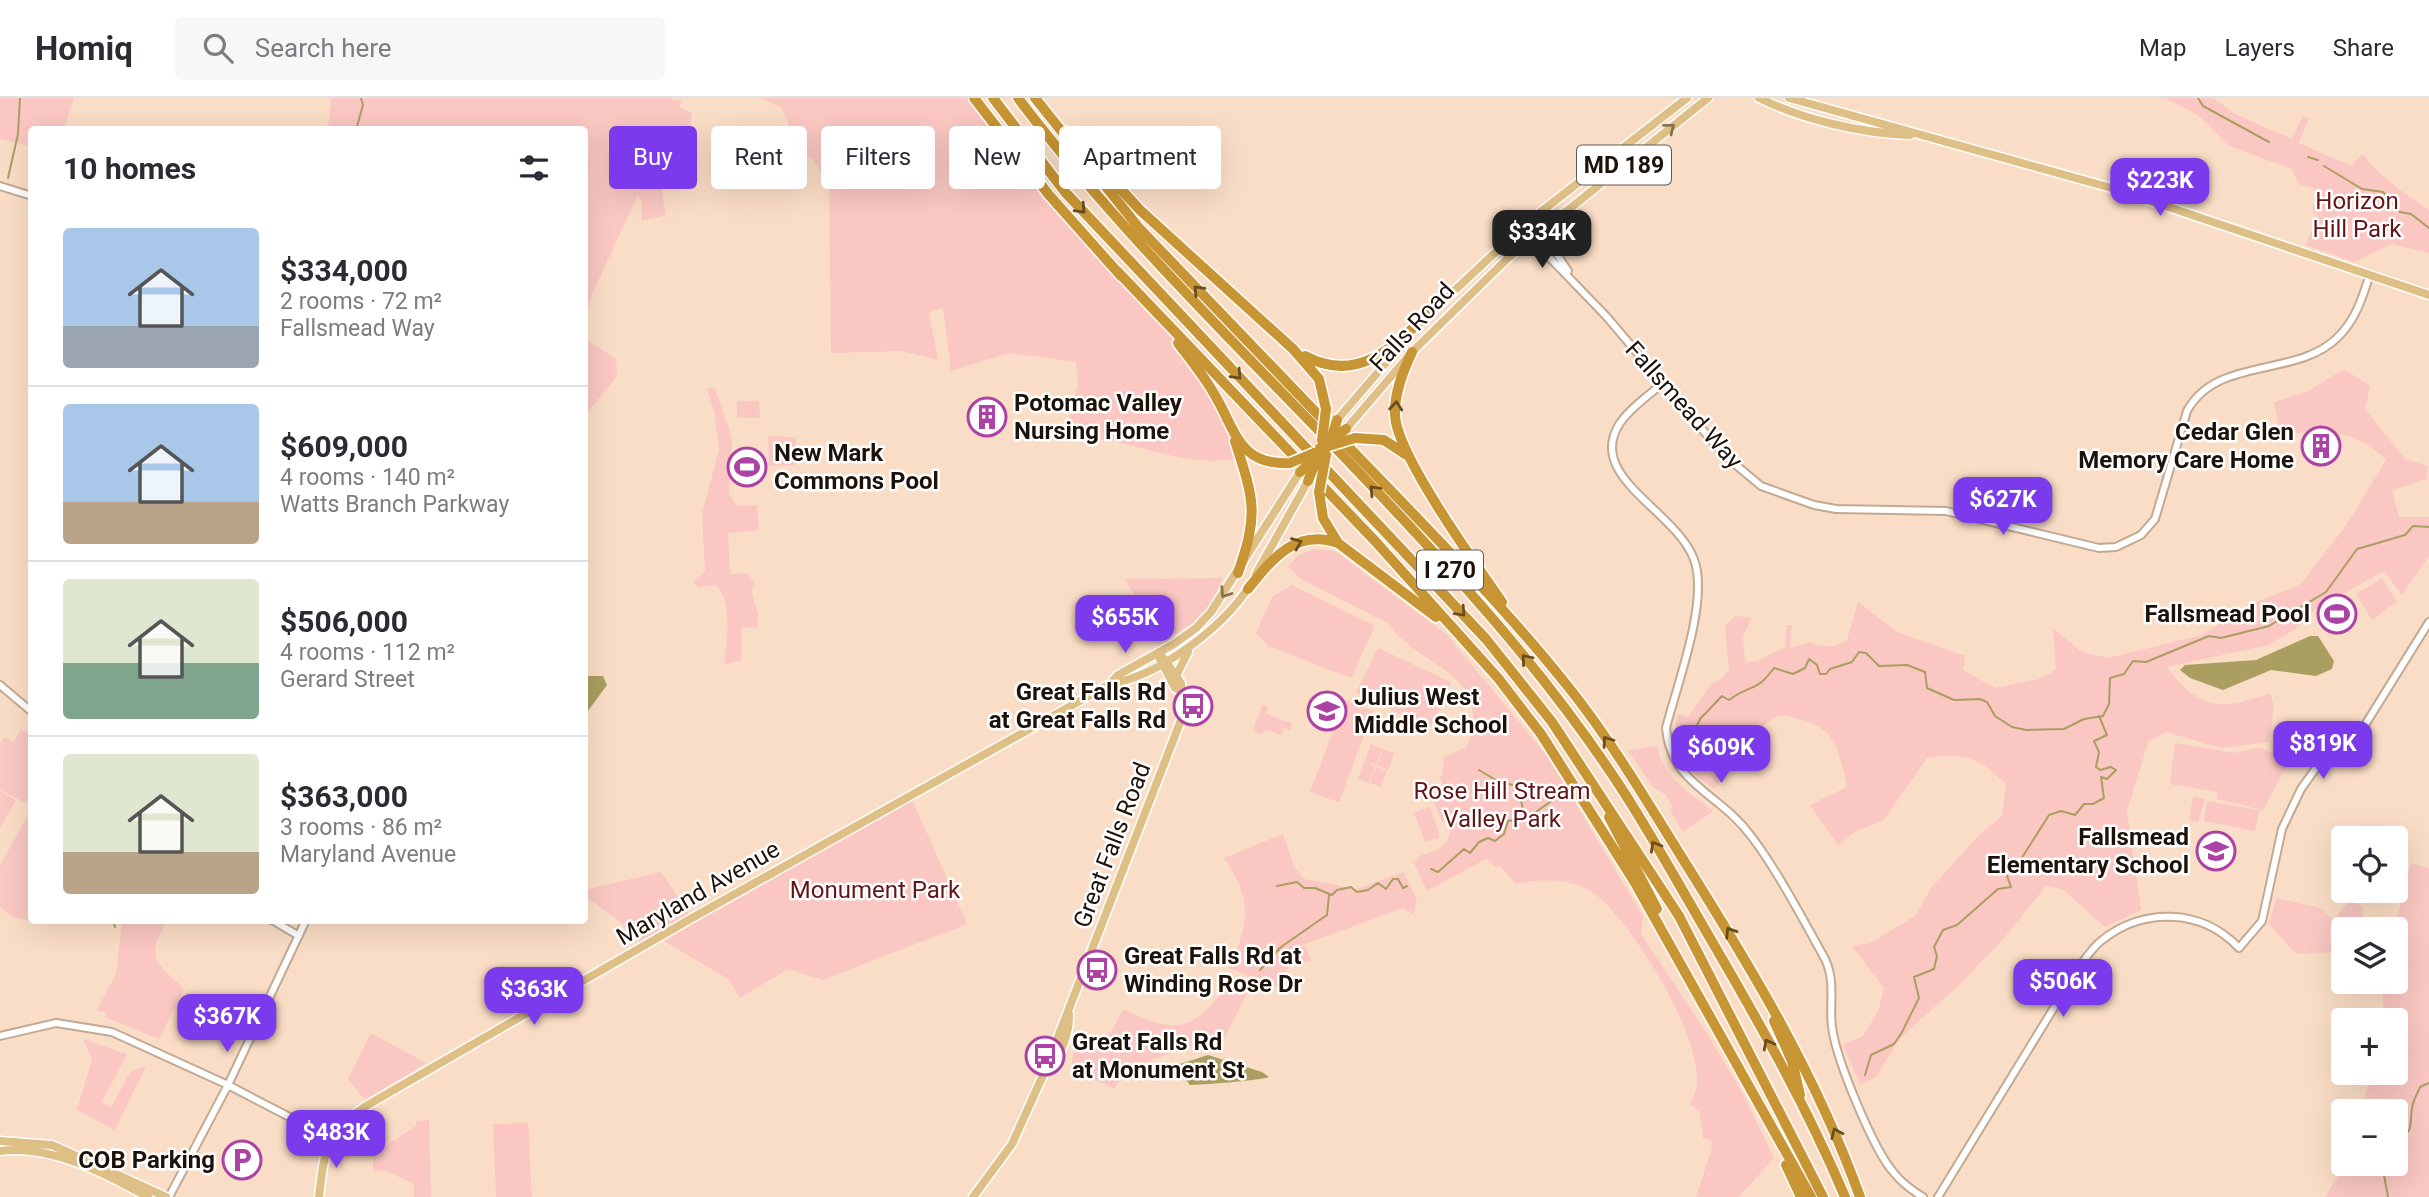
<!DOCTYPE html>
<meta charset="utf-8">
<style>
:root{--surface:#fff;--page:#f7f7f7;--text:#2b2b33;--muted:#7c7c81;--line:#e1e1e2;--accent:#7c3aed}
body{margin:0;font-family:Roboto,sans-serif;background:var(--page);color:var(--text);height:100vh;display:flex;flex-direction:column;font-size:26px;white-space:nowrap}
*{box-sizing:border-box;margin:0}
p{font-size:23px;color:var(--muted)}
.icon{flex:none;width:38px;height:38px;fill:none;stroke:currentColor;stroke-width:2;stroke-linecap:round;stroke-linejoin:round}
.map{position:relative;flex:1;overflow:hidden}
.sheet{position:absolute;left:28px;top:28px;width:560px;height:798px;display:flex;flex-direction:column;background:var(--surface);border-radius:7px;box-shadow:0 7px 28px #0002}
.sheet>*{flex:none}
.top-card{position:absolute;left:609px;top:28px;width:665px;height:63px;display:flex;gap:14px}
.controls{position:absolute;left:2331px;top:728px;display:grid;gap:14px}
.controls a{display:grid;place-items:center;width:77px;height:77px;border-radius:7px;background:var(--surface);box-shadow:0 7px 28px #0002;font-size:35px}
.price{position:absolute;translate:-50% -60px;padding:0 16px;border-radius:14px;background:var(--accent);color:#fff;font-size:23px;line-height:46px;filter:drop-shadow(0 2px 4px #0008)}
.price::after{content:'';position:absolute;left:50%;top:42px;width:21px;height:16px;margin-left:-10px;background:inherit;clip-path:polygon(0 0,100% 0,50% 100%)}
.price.on{background:#222;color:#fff}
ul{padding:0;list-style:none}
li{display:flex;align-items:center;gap:21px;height:175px;padding:0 35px}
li+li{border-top:2px solid var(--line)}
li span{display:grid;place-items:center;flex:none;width:196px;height:140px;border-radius:7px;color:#555}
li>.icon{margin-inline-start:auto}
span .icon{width:84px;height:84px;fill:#fffc;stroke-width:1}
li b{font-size:30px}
h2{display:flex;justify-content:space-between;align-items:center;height:84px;padding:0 35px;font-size:30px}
.pill{padding:0 24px;border-radius:7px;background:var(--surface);box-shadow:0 7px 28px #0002;font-size:24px;line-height:63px}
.pill.on{background:var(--accent);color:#fff}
header{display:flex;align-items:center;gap:42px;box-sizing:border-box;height:98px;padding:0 35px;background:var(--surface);border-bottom:2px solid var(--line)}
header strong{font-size:33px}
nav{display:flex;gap:38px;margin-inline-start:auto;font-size:24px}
.search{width:490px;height:63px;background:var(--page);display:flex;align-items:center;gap:18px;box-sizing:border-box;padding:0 24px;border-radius:7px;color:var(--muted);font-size:26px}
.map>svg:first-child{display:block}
</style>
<header>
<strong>Homiq</strong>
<div class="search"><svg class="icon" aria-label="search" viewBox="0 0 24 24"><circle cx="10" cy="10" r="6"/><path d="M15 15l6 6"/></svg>Search here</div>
<nav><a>Map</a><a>Layers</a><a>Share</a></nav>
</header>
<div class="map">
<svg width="2429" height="1099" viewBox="0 0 2429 1099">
<rect width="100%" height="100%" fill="#faddc6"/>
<!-- green -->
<path fill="#fac7c2" d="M0 0H74L64 31 32 32 31 48 0 41Z
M331 0H670L682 3 690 0 682 3 679 9 692 15 687 53 673 57C662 79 660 93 666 117L641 123 642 103 638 97 592 196 585 225 584 32 328 31Z
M761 0H974L1015 55 1168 230 1214 295 1241 360C1196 369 1156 353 1113 343 1098 340 1080 342 1064 342L1078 286 1076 264 1010 255 951 273 943 209 929 215 938 262 903 253 831 255 829 88 813 62 799 50 781 9Z
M2166 0H2213L2237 17 2292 41 2303 18 2309 20 2299 45 2351 68 2363 56C2380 80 2405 96 2429 112V155L2392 146 2354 164 2306 147 2317 118 2312 111 2317 101 2313 90 2298 86 2292 71 2229 48 2199 18Z
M585 240 616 261 617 278 585 318Z
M2344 271 2370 288 2365 311 2405 361 2428 368 2427 381 2392 392 2399 419H2429V458L2402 497 2384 473 2317 510 2294 532 2268 547 2167 569C2200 614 2222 612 2270 595L2274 608 2269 644 2221 650 2166 634 2148 644 2127 713 2141 812 2105 829 2062 791 2046 788 2005 839 1960 886 1899 941 1876 979 1860 987 1843 946 1862 939 1878 914 1884 890 1852 848 1870 845 1915 818 1932 789 1981 735 2002 718 2006 686C1979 660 1964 653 1927 660L1883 723 1856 733 1838 747 1810 707 1847 689C1839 655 1838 630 1799 621 1793 620 1784 616 1778 618 1757 625 1728 672 1714 691 1686 672 1668 651 1678 616L1688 619 1712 585 1719 583 1729 572 1725 527 1736 518 1752 520 1742 540 1746 565 1759 562 1785 549 1787 527H1792L1790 550 1809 544C1821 550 1835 550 1847 542L1858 504 1899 535 1965 558 1963 572 1995 590 2039 581 2056 572 2053 530 2082 554 2108 560 2202 537 2251 506 2301 486 2347 426 2386 362C2354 329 2322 332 2280 337L2274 304 2307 294Z
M715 290 732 340 729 396 737 408 757 407 759 432 728 435 730 476 748 475 754 486 751 493 758 516 757 529 741 530V562L724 567C726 543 734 505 716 487L699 489 693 484 705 473 702 416 719 352 715 317 707 291Z
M737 303H759L760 320H737Z
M768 338 796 339V367L769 368Z
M1313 451 1335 453 1447 537 1547 658 1643 818 1641 836 1704 931 1742 994 1774 1060 1739 1099H1696L1712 1050 1711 1042 1703 1040 1699 1012 1689 1006C1725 967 1627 813 1589 792 1565 779 1540 781 1515 786L1500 767 1496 770 1486 761 1427 793 1414 765 1420 758 1439 751 1447 743 1455 720 1442 724 1433 702 1447 697 1440 678 1442 677 1444 659 1467 649C1495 572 1420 572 1388 525L1301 481 1288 468 1299 457Z
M1222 480 1210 515 1161 544 1125 481Z
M2382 480 2397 504 2372 522 2356 496Z
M1292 487 1375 528 1351 580 1268 548 1256 535 1272 499Z
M1378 550 1451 584 1430 630 1356 595Z
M1345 602 1373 613 1339 704 1310 694Z
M1262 607 1268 609 1266 616 1292 625 1290 632 1283 630 1281 637 1269 632 1260 636 1253 633Z
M21 631 31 637V695L26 705 0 692V646L4 639 14 644Z
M2175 645 2234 655 2261 649 2289 664 2263 712 2217 701V694L2170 686Z
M1371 646 1382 651 1376 667 1365 663Z
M1657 648C1664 681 1689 694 1713 713L1683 734 1670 712 1673 710 1666 697 1653 689 1628 653Z
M1383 651 1394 655 1388 672 1377 667Z
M1364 664 1375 668 1369 685 1358 681Z
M1376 669 1387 673 1381 689 1370 685Z
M0 693 16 702 0 730Z
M910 697 967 826 823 882 788 871 740 900 728 881 659 840 644 848 618 822 585 798V792L661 774 692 820Z
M2193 698 2205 701 2198 724 2189 722Z
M2207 703 2259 712 2255 733 2204 723Z
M1430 709 1440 739 1425 744 1414 714Z
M31 711V822C18 822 8 818 0 808V768Z
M1283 736 1295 770 1304 781 1356 791 1404 774 1417 803 1413 816 1403 810 1300 848 1306 849 1312 863 1299 865 1294 859 1277 889 1229 870C1249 827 1253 800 1224 760Z
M2411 765 2429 770V1099H2325L2345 1066H2396V1013H2360L2372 975H2396V922H2384L2382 884H2396L2394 831Z
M2276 800 2321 810 2333 822 2350 803 2362 808 2363 819 2392 831H2343L2341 878 2335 854 2296 856 2269 826Z
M122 823H167C145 862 155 863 184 891L159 941 105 919 106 914 96 913 116 876Z
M1232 881 1250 889 1222 945C1196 945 1125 965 1115 991L1072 971 1073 955 1086 947 1097 949 1113 931 1123 911C1180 939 1195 932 1232 881Z
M371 935 426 965 365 1002 348 981Z
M83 941 127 956 102 1004 111 1010 130 974 146 968 115 1032 77 1012 92 961Z
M429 1022 431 1099H414V1086L384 1072 373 1073V1056L416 1028V1023Z
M528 1025 532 1099H496L493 1026Z"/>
<!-- water -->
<path fill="#aa9e61" d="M2347 502 2352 511 2340 519 2343 523 2333 534 2328 529V522L2336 525 2328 513Z
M2310 538H2318L2334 563 2332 571 2316 578 2271 572 2223 592 2190 580 2180 572 2185 567 2256 562Z
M585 578H603L607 587 585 617Z
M1208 957 1262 974 1269 979C1264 982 1200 987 1190 987L1183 978 1155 974Z"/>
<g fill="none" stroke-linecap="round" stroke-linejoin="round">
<!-- stream -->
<path stroke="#aa9e61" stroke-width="2" d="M2198 0 2203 8 2269 44
M356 32 363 7 361 0
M2308 59 2318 62
M2324 68 2362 91 2383 94 2400 114 2411 116 2429 130
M8 80 18 36 20 0
M584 208 587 206
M1688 645 1700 621 1722 598 1729 602C1751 585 1755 596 1774 570L1793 576 1805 570 1809 561 1817 567 1820 576H1826L1830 571 1852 564 1859 554 1866 555 1879 568 1907 567 1925 574 1927 590 1954 602 1980 601 1987 604 1995 618 2012 629 2026 632 2064 631 2084 621 2103 618 2109 606 2110 580 2124 576 2133 563 2146 564 2209 538 2221 540 2269 528 2326 494 2357 451 2405 437 2413 428 2429 429
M1479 672 1499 684 1513 687 1522 706 1523 718
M1431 771 1438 774 1464 751 1470 755 1479 744 1488 740 1495 743 1504 736 1508 723 1527 720 1553 702
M1277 788 1297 784 1304 790H1315L1332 797 1337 792 1351 789 1357 794 1368 792 1378 785 1386 791 1393 781H1398L1403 790 1407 788
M113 822 115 829
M1260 872 1281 849 1327 817 1329 797
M1865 977 1871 957 1894 946 1901 936 1919 900 1914 879 1934 871 1937 858 1934 849 1943 832 1957 827 1998 791 2011 789 2002 764 2006 760 2018 766 2049 717 2061 713 2075 717 2084 706H2093L2104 700 2101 679 2107 681 2116 672 2111 669 2100 672 2096 669 2099 654 2094 643 2107 637 2099 618
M2396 1039C2417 1037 2408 1020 2413 1006 2414 1000 2418 995 2420 989L2429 985
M2382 1066 2388 1099"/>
<defs>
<path id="minor" d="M0 88 32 98
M1529 123 1546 140 1568 173
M1521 130 1606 218 1724 357 1761 388 1814 407 1836 411 1946 413 2099 450 2116 449 2141 437 2155 421 2187 313C2217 258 2296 280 2337 240 2355 223 2362 201 2369 179
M1663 285C1649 297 1630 310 1620 325 1583 381 1684 415 1696 468 1706 510 1677 587 1666 630 1671 687 1720 695 1751 738 1776 770 1805 825 1825 861 1836 884 1829 906 1832 929 1836 961 1873 1051 1894 1075 1902 1085 1913 1093 1923 1099
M0 587 32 614
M272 822 299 838
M0 938 56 925 112 934 228 987 330 1040
M169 1099 228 987 306 822
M1938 1099 2074 877C2082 865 2090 852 2101 843 2142 809 2202 810 2239 850L2262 823 2282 731 2301 691 2316 670 2365 627 2429 524"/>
<path id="major" d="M1759 0C1804 22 1860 35 1910 37
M1789 0 2115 91 2429 197
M1424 221 1529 123 1687 0
M1337 322 1409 238
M1346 331 1412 254 1509 159 1708 0
M1256 476 1308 383
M1160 561 1175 590 1181 593
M1177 576 1188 554
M1110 586C1159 578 1224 529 1250 487
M1044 975C1059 966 1070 933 1069 916
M317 1032 343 1023
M0 1043 52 1047 166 1099
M0 1053C50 1046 105 1075 148 1099
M319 1099C324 1054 326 1034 366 1008L692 820 1110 586 1118 577 1174 546 1196 530 1211 514 1300 374
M973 1099 1012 1046 1044 975 1183 617 1181 585 1159 554"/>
<path id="highway" d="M974 0 1049 97 1121 178
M993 0 1065 94 1486 541 1552 624 1679 818 1823 1099
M1018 0C1146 169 1304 309 1445 467 1510 538 1573 615 1625 696 1655 743 1682 792 1710 840 1759 924 1807 1009 1845 1099
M1035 0 1139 130 1328 327
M1067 39 1079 46 1140 112 1293 251 1319 281 1326 311
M1117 173 1375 443 1498 580 1541 636 1634 783 1811 1099
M1178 245C1190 261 1203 277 1213 294 1235 329 1237 368 1290 365
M1412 254C1403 273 1394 295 1395 317 1396 356 1477 468 1502 504
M1305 258C1357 286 1392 250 1428 216
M1338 338C1417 420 1499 502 1570 591 1612 644 1646 702 1681 758 1750 868 1816 976 1860 1099
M1355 340 1384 342 1405 356
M1235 343C1254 402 1259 415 1238 475
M1319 394 1323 420 1338 445
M1248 491C1272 461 1296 430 1338 445L1436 519
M1609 719 1657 811
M1774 923 1792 963 1800 997
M1786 1067 1801 1099"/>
</defs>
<!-- minor casing -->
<use href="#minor" stroke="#c4a992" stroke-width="10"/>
<!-- major casing -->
<use href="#major" stroke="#fff" stroke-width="11"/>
<!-- highway casing -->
<use href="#highway" stroke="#fff" stroke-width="13"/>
<!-- minor -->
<use href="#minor" stroke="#fff" stroke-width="6"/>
<!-- major -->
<use href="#major" stroke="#debf85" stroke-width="8"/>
<!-- highway -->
<use href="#highway" stroke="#c89534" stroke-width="10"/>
<defs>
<path id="highway-bridge" d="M1322 342 1326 311
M1331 342 1337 322
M1329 348 1355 340
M1320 350 1346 331
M1290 365 1314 355
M1300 374 1318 358
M1308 383 1318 358
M1319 394 1326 357"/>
</defs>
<!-- highway-bridge casing -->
<use href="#highway-bridge" stroke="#fff" stroke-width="13" stroke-linecap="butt"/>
<!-- highway-bridge -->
<use href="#highway-bridge" stroke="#c89534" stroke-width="10"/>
</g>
<!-- one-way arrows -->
<defs><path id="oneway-chevron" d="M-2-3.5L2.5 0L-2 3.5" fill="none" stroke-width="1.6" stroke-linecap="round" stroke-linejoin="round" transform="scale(1.75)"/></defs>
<g stroke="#87714e">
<use href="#oneway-chevron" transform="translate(1670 30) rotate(-38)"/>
<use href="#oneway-chevron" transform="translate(1225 495) rotate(124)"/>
</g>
<g stroke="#694d1d">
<use href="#oneway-chevron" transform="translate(1081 111) rotate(47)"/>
<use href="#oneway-chevron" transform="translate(1198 192) rotate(-134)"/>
<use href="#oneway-chevron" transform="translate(1237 277) rotate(47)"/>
<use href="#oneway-chevron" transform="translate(1396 308) rotate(-85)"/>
<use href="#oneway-chevron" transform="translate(1374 392) rotate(-134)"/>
<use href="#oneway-chevron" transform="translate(1297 445) rotate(-22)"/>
<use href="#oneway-chevron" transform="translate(1461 514) rotate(47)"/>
<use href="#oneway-chevron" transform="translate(1526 561) rotate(-130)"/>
<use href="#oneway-chevron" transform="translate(1607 643) rotate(-126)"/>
<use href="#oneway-chevron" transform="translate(1655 748) rotate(-120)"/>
<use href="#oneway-chevron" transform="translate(1730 834) rotate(-123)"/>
<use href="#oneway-chevron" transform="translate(1768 946) rotate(-118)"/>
<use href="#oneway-chevron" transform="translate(1836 1035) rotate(-114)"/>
</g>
<!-- icons -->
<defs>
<symbol id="building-ring" viewBox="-11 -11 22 22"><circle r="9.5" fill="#fff" stroke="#ab42a4" stroke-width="1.5"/><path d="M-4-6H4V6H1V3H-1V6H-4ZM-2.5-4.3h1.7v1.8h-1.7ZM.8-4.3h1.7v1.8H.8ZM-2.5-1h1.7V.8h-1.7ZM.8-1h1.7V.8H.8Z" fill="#ab42a4"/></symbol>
<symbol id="stadium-ring" viewBox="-11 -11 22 22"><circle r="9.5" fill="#fff" stroke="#ab42a4" stroke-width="1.5"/><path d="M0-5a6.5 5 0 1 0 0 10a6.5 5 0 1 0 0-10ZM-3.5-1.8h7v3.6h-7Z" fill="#ab42a4"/></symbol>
<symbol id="bus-ring" viewBox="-11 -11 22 22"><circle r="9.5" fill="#fff" stroke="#ab42a4" stroke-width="1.5"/><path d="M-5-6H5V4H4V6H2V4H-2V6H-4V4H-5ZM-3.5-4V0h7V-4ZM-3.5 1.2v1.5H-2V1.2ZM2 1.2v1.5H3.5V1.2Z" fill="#ab42a4"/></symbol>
<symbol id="school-ring" viewBox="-11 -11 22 22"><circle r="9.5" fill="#fff" stroke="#ab42a4" stroke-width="1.5"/><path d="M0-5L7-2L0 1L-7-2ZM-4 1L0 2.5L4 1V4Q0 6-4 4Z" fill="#ab42a4"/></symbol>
<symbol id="parking-ring" viewBox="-11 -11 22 22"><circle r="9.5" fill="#fff" stroke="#ab42a4" stroke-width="1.5"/><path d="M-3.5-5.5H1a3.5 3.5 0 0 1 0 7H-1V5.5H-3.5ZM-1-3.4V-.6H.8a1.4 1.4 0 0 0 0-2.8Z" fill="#ab42a4"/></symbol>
</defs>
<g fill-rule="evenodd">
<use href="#building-ring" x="965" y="297" width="44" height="44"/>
<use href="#building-ring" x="2299" y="326" width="44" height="44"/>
<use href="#stadium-ring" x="725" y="347" width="44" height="44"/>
<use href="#stadium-ring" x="2315" y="494" width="44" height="44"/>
<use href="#bus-ring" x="1171" y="586" width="44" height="44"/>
<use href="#school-ring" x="1305" y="591" width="44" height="44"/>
<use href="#school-ring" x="2194" y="731" width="44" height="44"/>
<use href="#bus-ring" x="1075" y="850" width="44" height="44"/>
<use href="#bus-ring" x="1023" y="936" width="44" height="44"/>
<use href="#parking-ring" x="220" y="1040" width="44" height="44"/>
</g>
<g text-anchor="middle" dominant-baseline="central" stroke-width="5" stroke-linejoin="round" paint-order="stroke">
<!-- shield labels -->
<g fill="#fff" stroke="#605954" stroke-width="2">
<rect x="1577" y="47.5" width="94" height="39" rx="5"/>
<rect x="1417" y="452.5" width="66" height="39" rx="5"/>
</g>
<g font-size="23" font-weight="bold" fill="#1c120a">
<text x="1624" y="67">MD 189</text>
<text x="1450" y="472">I 270</text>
</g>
<!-- park labels -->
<g font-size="24" fill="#641516" stroke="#fff">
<text x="2357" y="103">Horizon<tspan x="2357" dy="28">Hill Park</tspan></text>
<text x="1502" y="693">Rose Hill Stream<tspan x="1502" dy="28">Valley Park</tspan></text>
<text x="875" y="792">Monument Park</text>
</g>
<!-- street labels -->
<g font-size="24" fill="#1c120a" stroke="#fff">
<text transform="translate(1412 229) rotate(-47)">Falls Road</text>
<text transform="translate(1684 307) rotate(48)">Fallsmead Way</text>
<text transform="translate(1112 747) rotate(-69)">Great Falls Road</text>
<text transform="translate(698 795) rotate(-30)">Maryland Avenue</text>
</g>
<!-- poi labels -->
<g font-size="24" font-weight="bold" fill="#1c120a" stroke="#fff" text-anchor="start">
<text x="1014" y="305">Potomac Valley<tspan x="1014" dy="28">Nursing Home</tspan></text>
<text x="2294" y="334" text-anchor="end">Cedar Glen<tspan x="2294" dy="28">Memory Care Home</tspan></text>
<text x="774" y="355">New Mark<tspan x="774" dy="28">Commons Pool</tspan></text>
<text x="2310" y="516" text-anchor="end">Fallsmead Pool</text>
<text x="1166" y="594" text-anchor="end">Great Falls Rd<tspan x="1166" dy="28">at Great Falls Rd</tspan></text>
<text x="1354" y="599">Julius West<tspan x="1354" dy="28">Middle School</tspan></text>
<text x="2189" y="739" text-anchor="end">Fallsmead<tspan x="2189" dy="28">Elementary School</tspan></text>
<text x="1124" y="858">Great Falls Rd at<tspan x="1124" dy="28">Winding Rose Dr</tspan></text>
<text x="1072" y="944">Great Falls Rd<tspan x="1072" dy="28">at Monument St</tspan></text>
<text x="215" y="1062" text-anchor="end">COB Parking</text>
</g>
</g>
</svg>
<div class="controls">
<a><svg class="icon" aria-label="locate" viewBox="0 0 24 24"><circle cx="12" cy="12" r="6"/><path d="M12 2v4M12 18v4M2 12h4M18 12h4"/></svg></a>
<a><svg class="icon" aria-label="layers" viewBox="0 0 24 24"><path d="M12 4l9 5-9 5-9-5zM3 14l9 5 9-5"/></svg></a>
<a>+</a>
<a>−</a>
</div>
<b class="price" style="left:2160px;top:120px">$223K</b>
<b class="price on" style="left:1542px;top:172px">$334K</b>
<b class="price" style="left:2003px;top:439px">$627K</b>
<b class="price" style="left:1125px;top:557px">$655K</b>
<b class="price" style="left:2323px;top:683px">$819K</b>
<b class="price" style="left:1721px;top:687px">$609K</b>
<b class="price" style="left:2063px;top:921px">$506K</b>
<b class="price" style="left:534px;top:929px">$363K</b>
<b class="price" style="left:227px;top:956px">$367K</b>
<b class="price" style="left:336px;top:1072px">$483K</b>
<div class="top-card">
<a class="pill on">Buy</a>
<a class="pill">Rent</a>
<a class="pill">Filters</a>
<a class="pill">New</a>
<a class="pill">Apartment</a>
</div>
<section class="sheet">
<h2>10 homes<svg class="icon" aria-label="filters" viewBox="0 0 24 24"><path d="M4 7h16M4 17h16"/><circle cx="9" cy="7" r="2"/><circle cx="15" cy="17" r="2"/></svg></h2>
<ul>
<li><span style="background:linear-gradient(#a9c7e8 70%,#9aa5b1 0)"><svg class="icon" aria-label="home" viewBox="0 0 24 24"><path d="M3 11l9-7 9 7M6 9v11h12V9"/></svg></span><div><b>$334,000</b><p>2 rooms · 72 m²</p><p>Fallsmead Way</p></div></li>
<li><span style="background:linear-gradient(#a9c7e8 70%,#b9a48a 0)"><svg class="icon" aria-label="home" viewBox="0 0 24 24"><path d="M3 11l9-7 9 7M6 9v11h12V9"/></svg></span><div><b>$609,000</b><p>4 rooms · 140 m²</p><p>Watts Branch Parkway</p></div></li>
<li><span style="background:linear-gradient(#dfe7d0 60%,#7fa58c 0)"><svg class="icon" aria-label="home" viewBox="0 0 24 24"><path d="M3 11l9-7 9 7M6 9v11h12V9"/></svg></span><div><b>$506,000</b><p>4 rooms · 112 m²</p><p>Gerard Street</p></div></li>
<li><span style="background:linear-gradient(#dfe7d0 70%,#b9a48a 0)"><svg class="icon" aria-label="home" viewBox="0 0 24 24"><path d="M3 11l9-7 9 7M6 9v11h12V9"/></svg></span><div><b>$363,000</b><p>3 rooms · 86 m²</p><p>Maryland Avenue</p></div></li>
</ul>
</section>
</div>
